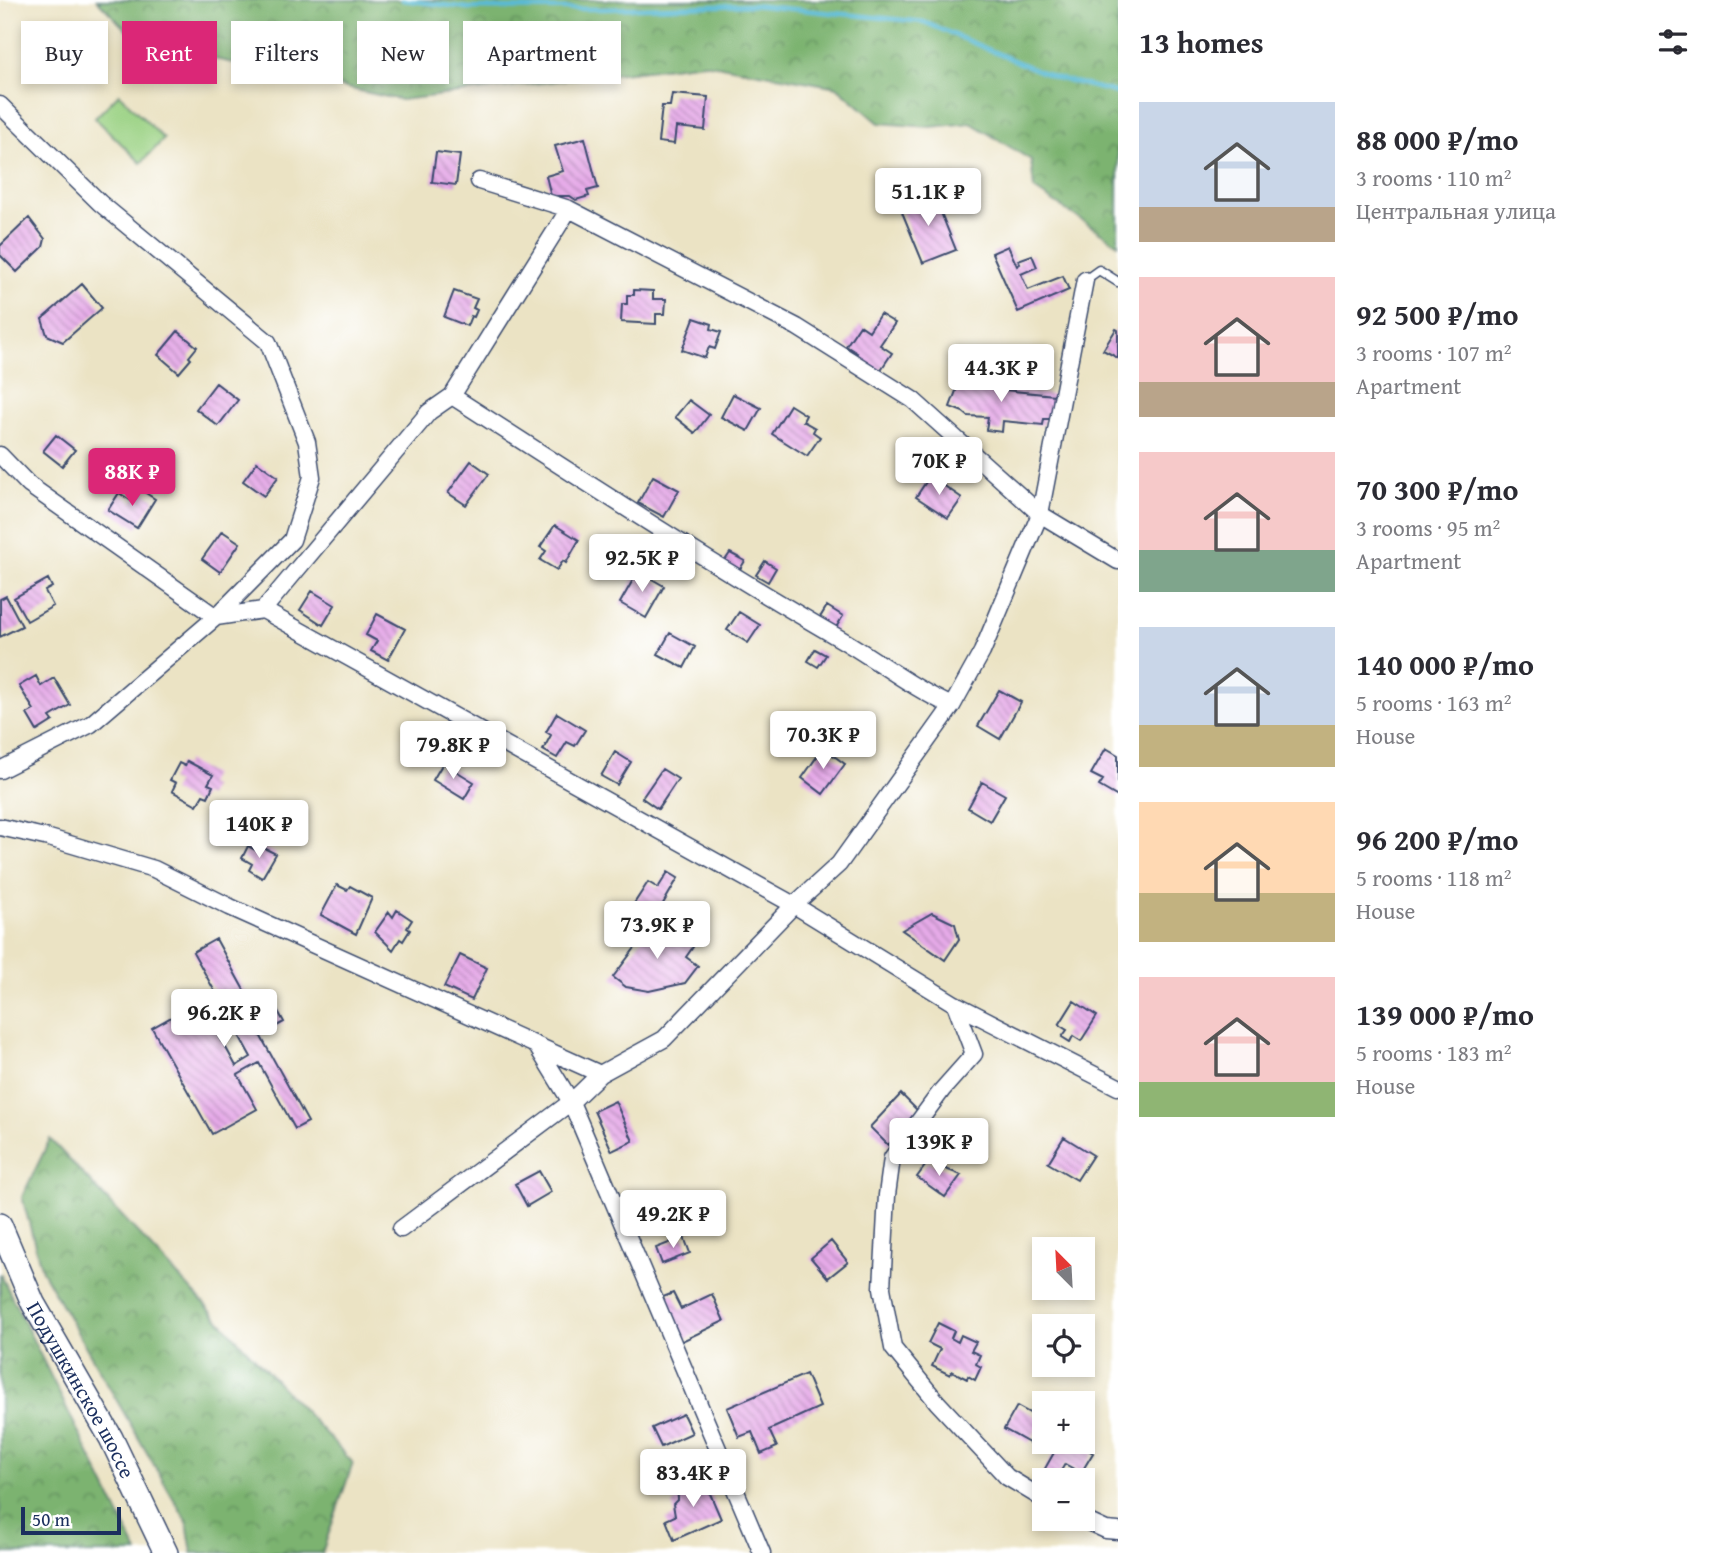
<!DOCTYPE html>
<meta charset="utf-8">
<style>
:root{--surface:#fff;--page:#f2f2f3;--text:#2b2b33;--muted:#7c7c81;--accent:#db2777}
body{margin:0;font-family:"Gentium Book Plus",serif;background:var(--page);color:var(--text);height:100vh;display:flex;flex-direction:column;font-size:26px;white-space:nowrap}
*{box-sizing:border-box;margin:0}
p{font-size:23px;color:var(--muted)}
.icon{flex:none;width:38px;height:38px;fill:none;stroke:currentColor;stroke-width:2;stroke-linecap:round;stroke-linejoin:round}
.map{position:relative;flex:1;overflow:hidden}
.drawer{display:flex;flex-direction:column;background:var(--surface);width:595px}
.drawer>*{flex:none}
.banner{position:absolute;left:21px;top:21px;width:665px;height:63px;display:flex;gap:14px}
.needle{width:46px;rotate:336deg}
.tools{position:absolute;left:1032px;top:1237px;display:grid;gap:14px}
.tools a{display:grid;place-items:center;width:63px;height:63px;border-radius:0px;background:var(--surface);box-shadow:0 4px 10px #0003;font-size:35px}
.scale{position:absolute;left:21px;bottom:18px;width:100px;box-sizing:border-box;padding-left:7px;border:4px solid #1b2f5e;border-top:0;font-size:19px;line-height:24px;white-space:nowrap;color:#1b2f5e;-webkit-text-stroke:5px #fff;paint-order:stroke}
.price{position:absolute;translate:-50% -60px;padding:0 16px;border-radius:7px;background:#fff;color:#222;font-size:23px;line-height:46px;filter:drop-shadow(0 2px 4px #0008)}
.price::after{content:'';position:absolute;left:50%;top:42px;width:21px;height:16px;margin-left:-10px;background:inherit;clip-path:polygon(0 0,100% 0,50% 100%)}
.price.active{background:var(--accent);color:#fff}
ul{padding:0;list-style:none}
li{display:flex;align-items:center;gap:21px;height:175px;padding:0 21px}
li span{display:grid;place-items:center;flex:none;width:196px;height:140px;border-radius:0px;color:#555}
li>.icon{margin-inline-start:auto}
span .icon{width:84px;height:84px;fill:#fffc;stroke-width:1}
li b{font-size:30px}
h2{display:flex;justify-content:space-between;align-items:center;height:84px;padding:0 21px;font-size:30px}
.pill{padding:0 24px;border-radius:0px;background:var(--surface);box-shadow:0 4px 10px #0003;font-size:24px;line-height:63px}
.pill.active{background:var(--accent);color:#fff}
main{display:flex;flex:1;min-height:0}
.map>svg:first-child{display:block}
</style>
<main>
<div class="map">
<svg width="1118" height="1553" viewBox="0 0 1118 1553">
<defs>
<pattern id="forest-crowns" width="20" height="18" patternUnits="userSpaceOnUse" patternTransform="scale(1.75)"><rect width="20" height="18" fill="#7bb370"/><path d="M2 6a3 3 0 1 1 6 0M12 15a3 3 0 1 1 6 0" fill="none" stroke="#64925f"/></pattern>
<pattern id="building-back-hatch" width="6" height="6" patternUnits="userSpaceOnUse" patternTransform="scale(1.75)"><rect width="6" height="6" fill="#e6aae8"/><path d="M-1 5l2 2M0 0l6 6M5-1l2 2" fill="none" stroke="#ba8bbf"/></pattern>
</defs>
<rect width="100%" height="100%" fill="#fff"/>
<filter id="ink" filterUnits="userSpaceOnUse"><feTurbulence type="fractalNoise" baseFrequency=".0143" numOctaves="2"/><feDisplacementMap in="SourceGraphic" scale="14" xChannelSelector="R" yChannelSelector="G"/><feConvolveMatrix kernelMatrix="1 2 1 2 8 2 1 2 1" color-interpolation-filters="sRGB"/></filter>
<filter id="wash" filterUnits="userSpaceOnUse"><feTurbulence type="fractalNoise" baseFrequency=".00686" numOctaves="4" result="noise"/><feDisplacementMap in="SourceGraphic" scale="28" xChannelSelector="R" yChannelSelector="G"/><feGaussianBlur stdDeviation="1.57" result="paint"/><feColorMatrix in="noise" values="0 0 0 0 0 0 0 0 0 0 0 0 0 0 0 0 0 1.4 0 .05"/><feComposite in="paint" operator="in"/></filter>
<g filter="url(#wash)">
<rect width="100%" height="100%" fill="#ebe3c4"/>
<!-- forest -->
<path fill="url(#forest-crowns)" stroke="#4b7167" stroke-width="2" d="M97 0H1118V244L1034 189 1031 160 971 123 930 127 879 123 837 87 704 63 401 100 138 42Z
M50 1139 353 1463 322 1553H192L187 1522 42 1271 22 1197Z
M0 1273 138 1553H0Z"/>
<!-- park -->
<path fill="#9ad182" stroke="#5a8070" stroke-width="2" d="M119 94 164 139 141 163 95 118Z"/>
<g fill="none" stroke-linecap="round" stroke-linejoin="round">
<!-- stream -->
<path stroke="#58bad6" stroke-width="4.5" d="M403 0 468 8 600 9 752 5 924 22 1053 77 1118 93"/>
</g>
<g id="blocks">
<!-- building -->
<path fill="url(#building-back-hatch)" d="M672 94 708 97 705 130 676 127 674 144 658 142 662 106H670Z
M585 138 598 188 587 191 589 196 576 200 570 196H551L546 176 563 171 555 146Z
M436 152 460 155 456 185 432 182Z
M931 188 956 250 923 263 902 212Z
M29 218 45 239 43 247 17 272 0 255V246Z
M1008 246 1017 266 1020 264 1018 260 1032 255 1037 267 1021 274 1028 290 1063 276 1069 290 1018 312 992 253Z
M82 284 102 308 63 342 47 335 42 319Z
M634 290 653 291V299H666L665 314H656V324L621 322 622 304H627V295H634Z
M454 291 477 299 473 308 477 310 474 317 471 316 467 326 444 317Z
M880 314 895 323 880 345 892 353 878 374 853 358 857 353 846 346 860 325 869 331Z
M694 318 712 324 711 329 721 332 715 349 709 347 705 358 682 350Z
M1116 329 1118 330V358L1103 350Z
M178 331 197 347 189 357 191 359 179 373 158 355Z
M962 375 988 384 997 378 1008 384 1004 390 1054 395 1052 419H1044L1043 425 1003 421 1002 432 986 430 988 417 968 416 963 412 950 407Z
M216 383 238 400 218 426 196 409Z
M733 394 761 408 748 431 721 417Z
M689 400 709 415 695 433 675 417Z
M790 405 806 415 803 421 815 428 813 432 820 437 807 456 772 434Z
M56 435 75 450 62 466 43 451Z
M471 461 489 474 466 505 448 493Z
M257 462 278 477 264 496 243 481Z
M653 476 679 490 664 517 638 503Z
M930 476 962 498 948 518 916 497Z
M141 490 155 499 137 528 108 510 119 493 133 502Z
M555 525 579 540 566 563 563 561 557 570 540 560 546 551 540 547Z
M222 531 240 543 220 572 202 559Z
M730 553 745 561 737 574 722 565Z
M765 561 776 568 768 582 756 575Z
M638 571 664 586 646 618 620 603Z
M48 579 52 587 45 591 53 606 27 621 14 598Z
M312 591 335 605 323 625 300 610Z
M6 596 22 626 0 637V599Z
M827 606 843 616 832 634 816 624Z
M739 612 760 625 748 643 727 630Z
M377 614 405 629 388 660 371 651 377 641 366 635Z
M670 633 695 647 684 668 658 654Z
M815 649 826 655 818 667 808 661Z
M36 676 41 686 54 678 70 705 50 717 53 721 37 731 27 714 34 710 19 686Z
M999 690 1021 702 1000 739 978 726Z
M557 713 585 730 575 746 567 742 557 758 543 750 551 735 546 732Z
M823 748 845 764 823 794 802 778Z
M1106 748 1118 755V797L1099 786 1103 780 1091 774Z
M615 752 631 762 617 785 601 776Z
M187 761 213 775 208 784 213 786 208 797 203 795 197 805 172 791 176 783 170 780 179 763 185 766Z
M443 763 474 782 464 799 433 780Z
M662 769 678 779 658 809 642 798Z
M982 782 1005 795 990 821 968 808Z
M248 846 259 852 262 847 276 854 262 878 249 870 252 864 242 858Z
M668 872 678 878 650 926 628 913 648 882 658 888Z
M337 885 347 890 350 886 372 898 356 934 321 915Z
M397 910 412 920 407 928 410 930 403 941 400 939 393 950 375 932 389 912 393 917Z
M932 913 955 924 959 939 945 960 902 930Z
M657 919 693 947 686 957 698 966 685 983 649 991 626 987 613 977Z
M216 939 256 1012 273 1002 284 1022 260 1035 308 1122 295 1129 259 1063 238 1075 257 1109 212 1134 152 1028 200 1001 236 1066 251 1057 193 952Z
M460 955 487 968 472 1000 444 987Z
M1074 1001 1097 1016 1081 1041 1073 1036 1070 1042 1062 1037 1067 1030 1059 1025Z
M901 1094 920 1113 888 1145 870 1127Z
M615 1101 633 1141 612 1151 594 1111Z
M1064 1137 1093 1155 1077 1180 1048 1163Z
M928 1162 961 1175 945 1197 917 1177Z
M539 1171 551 1192 527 1206 515 1184Z
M684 1237 690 1253 662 1264 656 1248Z
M831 1241 848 1262 828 1278 811 1258Z
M673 1293 681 1309 712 1294 724 1321 678 1343 658 1299Z
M938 1323 954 1331 951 1338 958 1342 961 1335 976 1342 971 1351 980 1355 976 1364 981 1367 975 1380 968 1376 967 1379 952 1371 950 1375 932 1366 940 1349 928 1343Z
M806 1374 820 1407 769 1430 777 1447 761 1454 752 1432 739 1437 727 1408Z
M1017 1406 1042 1420 1029 1443 1004 1429Z
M683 1414 692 1433 661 1447 652 1428Z
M1060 1442H1075L1093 1453 1081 1473 1065 1464 1056 1479 1043 1472Z
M702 1475 721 1519 674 1540 666 1520 675 1516 673 1504 678 1499 677 1486Z"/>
</g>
</g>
<g filter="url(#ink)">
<use href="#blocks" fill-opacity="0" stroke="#3a4a6d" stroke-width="2"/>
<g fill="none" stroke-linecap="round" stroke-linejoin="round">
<defs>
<path id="lane" d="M1085 280 1099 270 1118 282"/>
<path id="street" d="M0 105 100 203 268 342 307 442 312 477 292 540 216 617 91 724 0 770
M479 181 569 209 797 327 913 400 1040 514 1118 561
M452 396C580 478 707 562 839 638 877 660 912 688 952 706
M0 455 29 485 216 617 263 610 429 412 452 396 569 209
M263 610 794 905 955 1004 1118 1087
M0 827 49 838 154 869 230 907 600 1074 664 1039 794 905 839 864 952 706 982 652 1040 514 1085 280
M955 1004 974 1054 942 1090 892 1158 887 1195 882 1288 893 1348 937 1402 1007 1477 1045 1500
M538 1048 571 1102 762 1553
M401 1229 571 1102 600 1074
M1082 1519 1106 1530 1118 1531"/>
<g id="secondary">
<path id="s1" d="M0 1225 33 1303 111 1438 166 1553"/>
</g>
</defs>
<!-- lane casing -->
<use href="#lane" stroke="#3a4a6d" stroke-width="11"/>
<!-- street casing -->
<use href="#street" stroke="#3a4a6d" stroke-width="19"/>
<!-- secondary casing -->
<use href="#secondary" stroke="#3a4a6d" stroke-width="26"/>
<!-- lane -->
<use href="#lane" stroke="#fff" stroke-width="8"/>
<!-- street -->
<use href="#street" stroke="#fff" stroke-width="16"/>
<!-- secondary -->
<use href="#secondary" stroke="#fff" stroke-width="23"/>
</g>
</g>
<g text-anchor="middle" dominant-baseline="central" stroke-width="6" stroke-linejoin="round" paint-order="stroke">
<!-- street labels -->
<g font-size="21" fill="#1b2f5e" stroke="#fff">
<text stroke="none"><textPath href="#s1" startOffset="184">Подушкинское шоссе</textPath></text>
</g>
</g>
</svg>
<div class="tools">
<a><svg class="needle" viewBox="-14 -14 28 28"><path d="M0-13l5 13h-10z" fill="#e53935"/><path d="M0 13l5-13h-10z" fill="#7c7c81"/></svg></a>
<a><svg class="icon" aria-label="locate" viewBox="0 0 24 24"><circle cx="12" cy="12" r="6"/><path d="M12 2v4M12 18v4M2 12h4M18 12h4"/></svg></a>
<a>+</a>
<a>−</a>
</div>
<div class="scale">50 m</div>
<b class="price" style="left:928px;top:228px">51.1K ₽</b>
<b class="price" style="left:1001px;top:404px">44.3K ₽</b>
<b class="price" style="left:939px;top:497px">70K ₽</b>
<b class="price active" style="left:132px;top:508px">88K ₽</b>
<b class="price" style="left:642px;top:594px">92.5K ₽</b>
<b class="price" style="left:823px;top:771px">70.3K ₽</b>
<b class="price" style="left:453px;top:781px">79.8K ₽</b>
<b class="price" style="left:259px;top:860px">140K ₽</b>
<b class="price" style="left:657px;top:961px">73.9K ₽</b>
<b class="price" style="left:224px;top:1049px">96.2K ₽</b>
<b class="price" style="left:939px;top:1178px">139K ₽</b>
<b class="price" style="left:673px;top:1250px">49.2K ₽</b>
<b class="price" style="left:693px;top:1509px">83.4K ₽</b>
<div class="banner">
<a class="pill">Buy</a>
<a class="pill active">Rent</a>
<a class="pill">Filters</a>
<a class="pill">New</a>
<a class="pill">Apartment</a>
</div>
</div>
<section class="drawer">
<h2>13 homes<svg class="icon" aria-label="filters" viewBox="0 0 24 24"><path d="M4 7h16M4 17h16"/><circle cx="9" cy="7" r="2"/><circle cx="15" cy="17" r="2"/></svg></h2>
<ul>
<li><span style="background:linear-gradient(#c9d6e8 75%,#b9a48a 0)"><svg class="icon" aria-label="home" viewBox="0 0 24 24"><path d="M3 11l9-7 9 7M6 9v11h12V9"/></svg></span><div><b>88 000 ₽/mo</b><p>3 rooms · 110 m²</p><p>Центральная улица</p></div></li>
<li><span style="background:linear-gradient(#f6c9c9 75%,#b9a48a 0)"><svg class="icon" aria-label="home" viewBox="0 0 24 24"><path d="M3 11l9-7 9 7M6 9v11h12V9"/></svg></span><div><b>92 500 ₽/mo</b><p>3 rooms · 107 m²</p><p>Apartment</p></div></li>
<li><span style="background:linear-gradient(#f6c9c9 70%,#7fa58c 0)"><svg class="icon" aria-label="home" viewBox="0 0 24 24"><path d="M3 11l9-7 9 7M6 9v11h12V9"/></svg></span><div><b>70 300 ₽/mo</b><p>3 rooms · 95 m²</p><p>Apartment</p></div></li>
<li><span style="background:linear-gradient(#c9d6e8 70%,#c2b280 0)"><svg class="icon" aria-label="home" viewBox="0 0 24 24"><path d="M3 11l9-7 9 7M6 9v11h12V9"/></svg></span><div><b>140 000 ₽/mo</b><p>5 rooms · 163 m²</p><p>House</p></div></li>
<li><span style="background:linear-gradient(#ffd9b3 65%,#c2b280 0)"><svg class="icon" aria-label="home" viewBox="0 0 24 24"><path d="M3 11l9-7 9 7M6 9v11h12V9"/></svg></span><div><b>96 200 ₽/mo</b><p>5 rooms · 118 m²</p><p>House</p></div></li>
<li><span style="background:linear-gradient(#f6c9c9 75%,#8fb573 0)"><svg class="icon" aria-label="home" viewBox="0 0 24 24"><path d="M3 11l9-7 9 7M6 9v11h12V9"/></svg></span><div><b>139 000 ₽/mo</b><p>5 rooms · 183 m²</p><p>House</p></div></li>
</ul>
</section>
</main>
